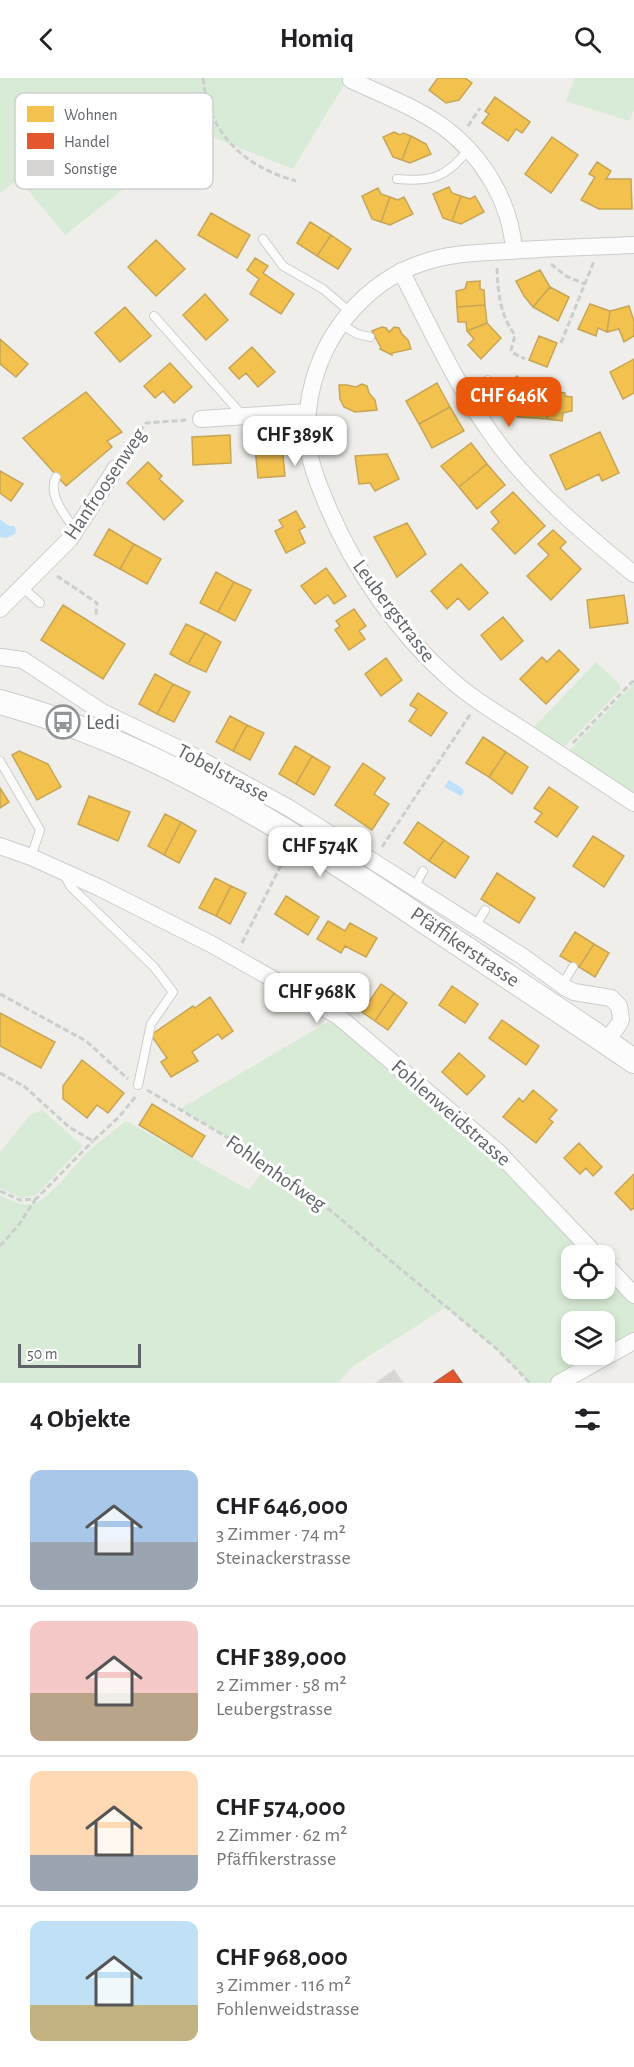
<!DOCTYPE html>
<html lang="de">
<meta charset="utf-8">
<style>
:root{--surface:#fff;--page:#f2f2f2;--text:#202124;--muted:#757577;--line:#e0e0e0;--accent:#ea580c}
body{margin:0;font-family:"Alegreya Sans",sans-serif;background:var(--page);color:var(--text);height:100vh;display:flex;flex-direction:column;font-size:22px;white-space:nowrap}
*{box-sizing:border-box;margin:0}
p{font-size:20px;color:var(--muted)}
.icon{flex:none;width:33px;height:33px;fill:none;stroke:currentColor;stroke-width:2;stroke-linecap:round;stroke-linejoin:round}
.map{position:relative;height:1305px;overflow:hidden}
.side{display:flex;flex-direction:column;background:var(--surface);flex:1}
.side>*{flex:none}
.buttons{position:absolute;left:561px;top:1167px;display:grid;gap:12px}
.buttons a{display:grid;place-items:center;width:54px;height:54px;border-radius:12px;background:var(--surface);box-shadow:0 3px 9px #0003;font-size:30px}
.scale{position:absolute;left:18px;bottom:15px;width:123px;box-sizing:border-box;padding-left:6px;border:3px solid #5f6368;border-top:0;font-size:16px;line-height:21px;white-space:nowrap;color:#5f6368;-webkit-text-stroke:4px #fff;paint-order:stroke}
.price{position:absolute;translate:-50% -51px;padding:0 14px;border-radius:12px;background:#fff;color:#222;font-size:20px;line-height:39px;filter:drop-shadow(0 2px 3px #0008)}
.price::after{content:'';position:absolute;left:50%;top:36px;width:18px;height:14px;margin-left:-9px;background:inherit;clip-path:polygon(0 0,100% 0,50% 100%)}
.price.on{background:var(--accent);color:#fff}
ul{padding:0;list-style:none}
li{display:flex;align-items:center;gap:18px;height:150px;padding:0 30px}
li+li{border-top:2px solid var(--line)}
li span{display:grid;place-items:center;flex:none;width:168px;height:120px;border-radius:12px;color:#555}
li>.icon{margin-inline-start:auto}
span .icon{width:72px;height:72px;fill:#fffc;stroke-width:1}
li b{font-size:26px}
h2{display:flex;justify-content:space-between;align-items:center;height:72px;padding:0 30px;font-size:26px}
header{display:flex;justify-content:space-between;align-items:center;height:78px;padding:0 30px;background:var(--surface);font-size:27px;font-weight:700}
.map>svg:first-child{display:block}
</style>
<header><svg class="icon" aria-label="back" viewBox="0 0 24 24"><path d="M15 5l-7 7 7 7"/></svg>Homiq<svg class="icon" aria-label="search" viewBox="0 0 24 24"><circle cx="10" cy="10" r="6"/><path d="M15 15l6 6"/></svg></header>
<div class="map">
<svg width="634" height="1305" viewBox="0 0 634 1305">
<rect width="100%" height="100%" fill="#efeeea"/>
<!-- green -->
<path fill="#d8ebd6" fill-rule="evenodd" d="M0 0H348L293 91 197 53 65 157 19 101 0 115Z
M575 0H634V32L629 43 566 23Z
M596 584 620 607V612L564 669 533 650Z
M634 605V716L569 673Z
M338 938 497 1073 597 1177 572 1178V1210H604L605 1185 634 1217V1263L559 1305H530L497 1271 446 1229 352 1289 338 1305H0V1117C10 1122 19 1128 31 1126 53 1121 75 1084 93 1069 104 1060 115 1052 126 1043L249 1112 269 1084 180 1031ZM572 1244H604V1276H572Z
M42 1032 81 1066 82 1069 36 1117 22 1120 0 1110V1074L30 1037Z"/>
<!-- water -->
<path fill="#bfe0f9" d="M0 441 9 448H14L16 451 15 456 6 460 0 459Z
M449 702 462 710 464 714 461 718 444 709Z"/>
<!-- homes -->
<path fill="#f2c14e" stroke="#c6a556" stroke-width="1.5" d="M438 0H465L472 5 459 22 446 25 429 12Z
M495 19 530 44 522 55 516 51 508 63 482 45 489 36 485 33Z
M394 54 400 57 403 55 411 58 402 82 393 79 383 59Z
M411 58 426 66 431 76 410 85 402 82Z
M552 59 578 77 551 115 525 96Z
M597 84 611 93 606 101H631L632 131H599L581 122 595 99 589 96Z
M449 109 452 115 461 118 452 143 443 140 433 116Z
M378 110 381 116 390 119 381 144 372 141 362 118Z
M461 118 470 121 475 118 484 134 461 146 452 143Z
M390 119 398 122 404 119 413 136 390 147 381 144Z
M211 135 250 157 237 180 198 157Z
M310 144 331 157 317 178 297 165Z
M331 157 351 171 338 191 317 178Z
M156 162 185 191 156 218 128 189Z
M255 180 268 188 263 195 294 216 281 236 250 216 259 201 247 192Z
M540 192 550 209 533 229 524 218 516 203Z
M480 203V211L484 212 485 227 457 229 456 213 465 211 467 204Z
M550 209 569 219 558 243 533 229Z
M205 216 228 242 206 262 183 237Z
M590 226 610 233 607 254 598 250 596 258 578 251Z
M485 227 487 245 467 253 466 244H458L457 229Z
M629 228 634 243V258L624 264 619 251 607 254 610 233Z
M125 229 151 258 120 284 95 255Z
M487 245 501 260 481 281 468 267 474 261 467 253Z
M382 249 386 250 389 254 394 249 399 250 402 256 408 262 411 271 392 275V277L380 271 381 270 372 253Z
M539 258 557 265 547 289 529 282Z
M0 261 28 286 16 299 0 286Z
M252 269 275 294 258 309 246 295 239 301 229 290Z
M634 281V315L623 321 610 294Z
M170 285 192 309 174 325 163 313 155 320 144 308Z
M517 298 530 311 518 339 496 318Z
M437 305 450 329 419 346 406 323Z
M362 306 367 308 369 315 375 322 377 332 355 334 344 329 340 321 339 307H347L356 309Z
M530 311 550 314 547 341 518 339Z
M86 314 122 354 107 363 112 369 66 408 23 360Z
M550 314 565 315V318L572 319V333L563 335 562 343 547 341Z
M450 329 464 353 432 370 419 346Z
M600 354 619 395 602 403 599 396 566 412 550 377Z
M230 357 231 385 193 387 192 359Z
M471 365 487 386 459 409 441 388Z
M282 366 285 398 258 400 255 369Z
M387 376 399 401 375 413 370 405 359 406 355 378Z
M148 384 162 398 159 401 183 423 164 442 127 405Z
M487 386 505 407 477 431 459 409Z
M0 393 23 406 11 423 0 415Z
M513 414 545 448 515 476 492 451 499 444 491 434Z
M296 433 305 449 299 452 305 465 286 475 275 453 283 449 279 442Z
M407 445 426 476 397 499 374 459Z
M109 451 134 466 120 491 94 477Z
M553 452 566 464 560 470 581 491 551 522 527 498 549 477 538 466Z
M134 466 161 481 147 506 120 491Z
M461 486 488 515 469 532 458 520 447 531 431 513Z
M326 490 346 518 334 526 328 517 315 526 301 508Z
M216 494 234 504 218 534 200 525Z
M234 504 251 512 235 543 218 534Z
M624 517 628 545 590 550 587 522Z
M63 527 125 566 103 601 41 562Z
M354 531 366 548 359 553 365 561 349 572 335 552 340 548 336 543Z
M503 539 523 563 501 582 481 557Z
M186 546 205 555 188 586 170 576Z
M205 555 221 564 206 594 188 586Z
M559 572 579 592 546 626 520 601 542 579 547 584Z
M386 580 402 602 381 618 365 596Z
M155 596 173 606 157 636 139 626Z
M173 606 190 614 174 644 157 636Z
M418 615 447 635 431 658 409 643 417 631 410 627Z
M230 638 247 647 233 673 216 664Z
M247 647 264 655 250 682 233 673Z
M483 659 506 674 489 699 466 685Z
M295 668 312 678 296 706 279 696Z
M19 673 48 686 61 709 37 722 12 677Z
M506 674 528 689 512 716 489 699Z
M312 678 330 689 314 717 296 706Z
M363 685 385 700 374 716 389 726 372 752 335 727Z
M549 709 578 729 557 759 535 744 542 735 534 730Z
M0 710 9 724 0 730Z
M89 718 130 734 118 763 78 746Z
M165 736 181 744 164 777 148 768Z
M181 744 196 753 179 785 164 777Z
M418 744 444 762 429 783 404 765Z
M593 758 624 778 604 809 573 788Z
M444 762 469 779 455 800 429 783Z
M497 795 535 820 519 845 481 821Z
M215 800 231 808 216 838 199 830Z
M231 808 246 815 230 846 216 838Z
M286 818 319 839 308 857 275 836Z
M328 843 345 853 350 845 377 860 366 879 345 868 341 875 317 861Z
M575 854 594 866 579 889 560 878Z
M594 866 609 875 595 899 579 889Z
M381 906 394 915 375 943 362 934Z
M452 908 478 926 465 945 439 927Z
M394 915 407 925 388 952 375 943Z
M210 919 233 953 222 961 218 956 192 974 198 983 171 999 161 984 167 980 151 957 193 928 195 930Z
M0 935 55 964 41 990 0 968Z
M502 942 539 968 526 987 489 960Z
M459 975 485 998 467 1017 442 994Z
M82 982 124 1015 108 1035 97 1027 87 1040 63 1021V1008Z
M533 1012 557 1032 549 1041 553 1044 536 1065 503 1039 519 1020 523 1024Z
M152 1026 205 1058 192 1079 139 1047Z
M579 1065 602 1089 593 1098 586 1090 580 1096 564 1080Z
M634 1096V1130L631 1132 615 1115Z"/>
<!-- shops -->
<path fill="#e4572e" stroke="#bc5b3f" stroke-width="1.5" d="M453 1292 462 1305H434Z"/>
<!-- building -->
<path fill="#d6d5d3" stroke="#deddd9" stroke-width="1.5" d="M394 1292 403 1305H376Z"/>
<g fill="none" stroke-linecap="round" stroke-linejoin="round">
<defs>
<path id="service" d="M397 101C431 104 446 100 468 72
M263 161 283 188 323 211 350 234
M154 238 243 338
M341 246 357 256 370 259
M465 314 488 302
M56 399C47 417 66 438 75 452
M22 509 40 525
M0 683 40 752 31 779
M64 796 70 808 154 889 173 914 151 946 138 1007
M414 810 423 793
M475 849 485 832
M562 907 573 889"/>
<path id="minor" d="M351 2C381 16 415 29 442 48 482 77 511 124 514 173
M634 167C591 169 549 170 506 173 477 175 449 175 422 185 374 201 335 242 318 289 308 316 305 344 309 373 312 392 320 410 327 427 354 491 397 554 449 600 471 620 498 636 523 652 560 676 597 701 634 725
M401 193C432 253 460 316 501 369 539 418 586 457 634 496
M201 341 307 334
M0 531 70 461 116 390
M1 579 23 582 102 634 190 676 289 730 522 878 566 910 574 914 611 920 619 928 621 941 619 946 606 964
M0 768 31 779 100 810 211 866 338 938 497 1073 597 1178
M604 1185 634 1217
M559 1305 634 1263"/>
<path id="secondary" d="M0 624C155 666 294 755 426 844 495 890 565 936 634 983"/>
</defs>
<!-- service casing -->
<use href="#service" stroke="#cbcccc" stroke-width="10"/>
<!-- minor casing -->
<use href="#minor" stroke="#cbcccc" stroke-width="18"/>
<!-- secondary casing -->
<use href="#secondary" stroke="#cacacb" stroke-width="26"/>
<!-- path -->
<path stroke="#cacfcc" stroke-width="3" stroke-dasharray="6 3" stroke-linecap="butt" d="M203 0C209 56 243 88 296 103
M468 48 480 30
M551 186 566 198 585 206
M497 190C498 215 500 237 515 257L511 272 513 275 525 281
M561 265 594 183
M125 376 146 345 186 342
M57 498 97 525 96 537
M573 665 634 602
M382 769 471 635
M242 865 286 777
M0 916 86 963 128 1001
M0 995 25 1009 69 1049 93 1063 119 1039 136 1018
M147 1012 269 1084 295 1103 497 1271 530 1305
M0 1113 20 1122 36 1121 93 1063
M0 1168 18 1148 35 1122"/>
<!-- service -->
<use href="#service" stroke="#fdfcfc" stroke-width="8"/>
<!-- minor -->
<use href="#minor" stroke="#fdfcfc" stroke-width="16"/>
<!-- secondary -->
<use href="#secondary" stroke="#fdfcfc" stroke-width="24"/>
</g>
<!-- icons -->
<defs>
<symbol id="bus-ring" viewBox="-11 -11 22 22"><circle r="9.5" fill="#fff" stroke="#919496" stroke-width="1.5"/><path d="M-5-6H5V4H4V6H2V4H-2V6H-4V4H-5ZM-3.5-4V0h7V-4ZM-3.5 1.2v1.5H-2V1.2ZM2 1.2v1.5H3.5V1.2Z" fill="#919496"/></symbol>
</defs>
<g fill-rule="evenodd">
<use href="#bus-ring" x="44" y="625" width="38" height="38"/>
</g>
<g text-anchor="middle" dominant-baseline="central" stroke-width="6" stroke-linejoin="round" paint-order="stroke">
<!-- street labels -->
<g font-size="21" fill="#5f6368" stroke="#fff">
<text transform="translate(105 406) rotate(-56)">Hanfroosenweg</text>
<text transform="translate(394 533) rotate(53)">Leubergstrasse</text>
<text transform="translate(223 695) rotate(28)">Tobelstrasse</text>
<text transform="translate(465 869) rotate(34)">Pfäffikerstrasse</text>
<text transform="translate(451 1035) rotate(41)">Fohlenweidstrasse</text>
<text transform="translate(276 1095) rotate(35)">Fohlenhofweg</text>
</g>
<!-- poi labels -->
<g font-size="21" fill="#5f6368" stroke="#fff" text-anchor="start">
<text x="86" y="644">Ledi</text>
</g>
</g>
<!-- legend -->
<rect x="15" y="15" width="198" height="96" rx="9" fill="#fff" stroke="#cfd0d2" stroke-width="1.5"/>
<rect x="27" y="28" width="27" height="16" fill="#f2c14e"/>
<rect x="27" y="55" width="27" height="16" fill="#e4572e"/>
<rect x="27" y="82" width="27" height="16" fill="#d6d5d3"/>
<g font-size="16" fill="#5f6368">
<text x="64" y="42">Wohnen</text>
<text x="64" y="69">Handel</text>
<text x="64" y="96">Sonstige</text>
</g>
</svg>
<div class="buttons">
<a><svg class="icon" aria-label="locate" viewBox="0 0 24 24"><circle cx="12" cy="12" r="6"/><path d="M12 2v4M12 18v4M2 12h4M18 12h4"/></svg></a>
<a><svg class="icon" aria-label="layers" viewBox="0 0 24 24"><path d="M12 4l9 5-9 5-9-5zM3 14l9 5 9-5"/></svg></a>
</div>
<div class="scale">50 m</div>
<b class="price on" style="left:509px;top:350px">CHF 646K</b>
<b class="price" style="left:295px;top:389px">CHF 389K</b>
<b class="price" style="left:320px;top:800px">CHF 574K</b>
<b class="price" style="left:317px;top:946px">CHF 968K</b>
</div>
<section class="side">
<h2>4 Objekte<svg class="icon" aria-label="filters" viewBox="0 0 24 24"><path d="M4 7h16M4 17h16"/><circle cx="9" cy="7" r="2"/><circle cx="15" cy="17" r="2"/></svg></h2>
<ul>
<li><span style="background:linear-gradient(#a9c7e8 60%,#9aa5b1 0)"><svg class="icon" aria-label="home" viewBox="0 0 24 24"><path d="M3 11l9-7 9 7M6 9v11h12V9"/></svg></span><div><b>CHF 646,000</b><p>3 Zimmer · 74 m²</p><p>Steinackerstrasse</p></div></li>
<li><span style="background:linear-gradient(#f6c9c9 60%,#b9a48a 0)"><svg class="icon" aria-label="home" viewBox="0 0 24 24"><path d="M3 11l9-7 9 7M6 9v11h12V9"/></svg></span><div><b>CHF 389,000</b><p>2 Zimmer · 58 m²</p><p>Leubergstrasse</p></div></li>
<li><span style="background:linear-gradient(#ffd9b3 70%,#9aa5b1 0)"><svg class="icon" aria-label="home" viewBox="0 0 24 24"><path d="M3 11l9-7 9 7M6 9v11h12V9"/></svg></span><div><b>CHF 574,000</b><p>2 Zimmer · 62 m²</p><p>Pfäffikerstrasse</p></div></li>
<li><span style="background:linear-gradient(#bfe0f5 70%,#c2b280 0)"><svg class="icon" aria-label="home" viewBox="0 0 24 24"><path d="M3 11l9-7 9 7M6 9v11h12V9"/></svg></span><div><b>CHF 968,000</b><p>3 Zimmer · 116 m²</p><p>Fohlenweidstrasse</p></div></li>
</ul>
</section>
